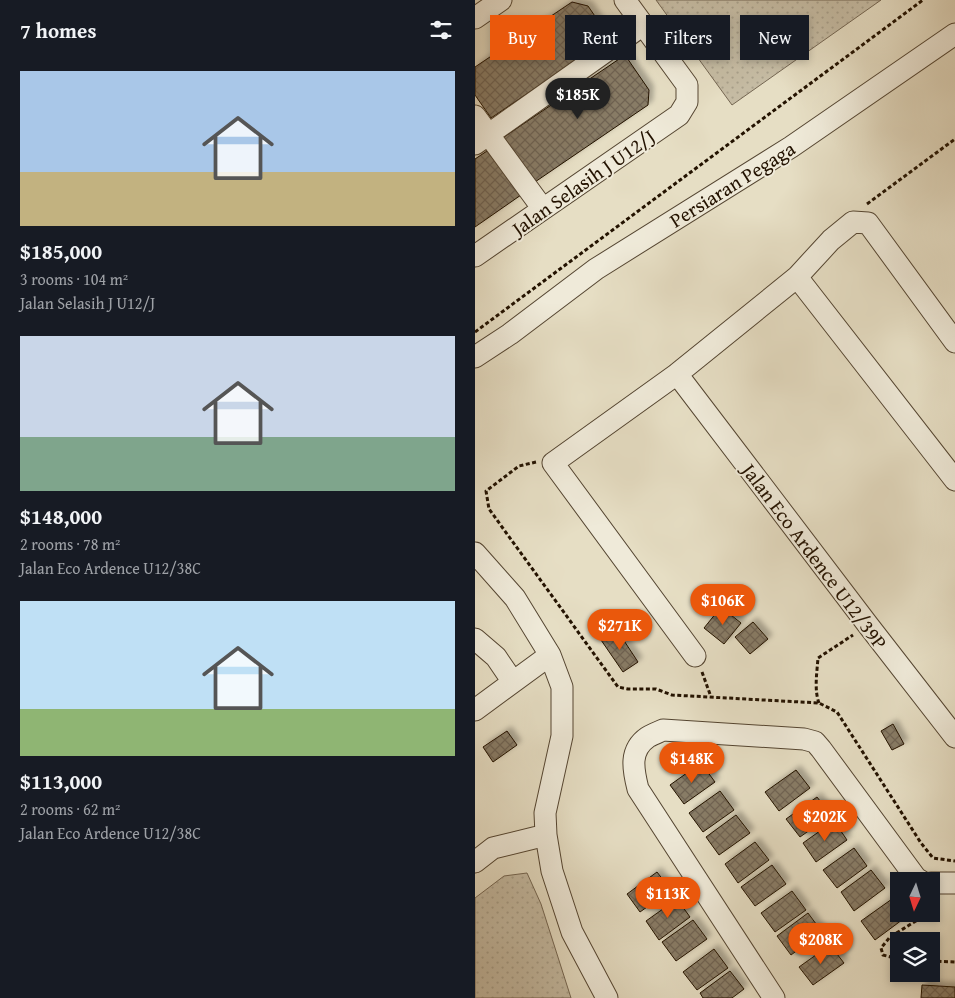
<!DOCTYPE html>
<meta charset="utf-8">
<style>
:root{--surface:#171b24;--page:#242831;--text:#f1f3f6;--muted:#9ea1a6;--accent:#ea580c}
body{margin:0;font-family:"Gentium Book Plus",serif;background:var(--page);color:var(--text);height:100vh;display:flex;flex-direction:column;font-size:19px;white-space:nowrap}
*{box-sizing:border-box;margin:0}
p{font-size:16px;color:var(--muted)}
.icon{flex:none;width:28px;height:28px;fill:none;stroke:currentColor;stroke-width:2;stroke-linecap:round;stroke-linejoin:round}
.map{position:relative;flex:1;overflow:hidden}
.side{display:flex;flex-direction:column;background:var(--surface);width:475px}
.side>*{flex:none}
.hud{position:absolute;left:15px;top:15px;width:390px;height:45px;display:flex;gap:10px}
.needle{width:32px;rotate:184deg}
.buttons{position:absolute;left:415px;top:872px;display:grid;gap:10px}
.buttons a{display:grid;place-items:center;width:50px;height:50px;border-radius:0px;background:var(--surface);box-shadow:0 2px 8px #0003;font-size:25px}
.price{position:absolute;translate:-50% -42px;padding:0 11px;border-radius:18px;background:var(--accent);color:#fff;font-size:16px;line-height:32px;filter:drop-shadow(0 1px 2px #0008)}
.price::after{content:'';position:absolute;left:50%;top:30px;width:15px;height:11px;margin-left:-8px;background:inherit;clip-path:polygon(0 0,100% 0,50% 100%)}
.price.selected{background:#222;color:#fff}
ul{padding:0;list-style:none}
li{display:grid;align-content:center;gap:10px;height:265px;padding:0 20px}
li span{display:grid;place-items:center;height:155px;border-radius:0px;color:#555}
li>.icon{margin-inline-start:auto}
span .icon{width:90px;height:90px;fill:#fffc;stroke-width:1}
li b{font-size:21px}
h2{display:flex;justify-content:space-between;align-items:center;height:60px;padding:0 20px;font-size:21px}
.chip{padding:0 18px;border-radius:0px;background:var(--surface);box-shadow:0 2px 8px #0003;font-size:18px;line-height:45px}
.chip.selected{background:var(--accent);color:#fff}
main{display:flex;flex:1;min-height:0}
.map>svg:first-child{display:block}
</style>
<main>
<section class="side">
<h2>7 homes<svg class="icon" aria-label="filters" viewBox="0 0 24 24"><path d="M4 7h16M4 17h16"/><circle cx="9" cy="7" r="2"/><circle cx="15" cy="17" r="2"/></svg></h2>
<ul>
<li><span style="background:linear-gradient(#a9c7e8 65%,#c2b280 0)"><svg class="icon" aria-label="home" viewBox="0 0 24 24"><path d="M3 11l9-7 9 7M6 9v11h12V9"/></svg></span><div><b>$185,000</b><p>3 rooms · 104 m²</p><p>Jalan Selasih J U12/J</p></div></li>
<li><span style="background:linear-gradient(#c9d6e8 65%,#7fa58c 0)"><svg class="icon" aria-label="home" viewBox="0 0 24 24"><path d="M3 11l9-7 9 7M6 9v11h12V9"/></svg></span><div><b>$148,000</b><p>2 rooms · 78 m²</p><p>Jalan Eco Ardence U12/38C</p></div></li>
<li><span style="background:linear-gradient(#bfe0f5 70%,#8fb573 0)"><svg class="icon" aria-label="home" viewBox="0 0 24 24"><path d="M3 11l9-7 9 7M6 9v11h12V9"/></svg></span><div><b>$113,000</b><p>2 rooms · 62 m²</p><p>Jalan Eco Ardence U12/38C</p></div></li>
</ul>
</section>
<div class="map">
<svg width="480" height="998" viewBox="0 0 480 998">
<defs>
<pattern id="grass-dots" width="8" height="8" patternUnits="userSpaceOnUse" patternTransform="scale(1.25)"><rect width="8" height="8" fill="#c5bba3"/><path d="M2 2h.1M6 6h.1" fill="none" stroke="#a9a08b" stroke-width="1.8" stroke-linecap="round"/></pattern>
<pattern id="building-cross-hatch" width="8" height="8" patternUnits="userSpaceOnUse" patternTransform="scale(1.25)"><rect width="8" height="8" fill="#887c66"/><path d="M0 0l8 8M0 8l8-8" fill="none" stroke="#6f6452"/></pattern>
<filter id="shadow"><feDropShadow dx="4.5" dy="-4.5" stdDeviation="2.5" flood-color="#0004"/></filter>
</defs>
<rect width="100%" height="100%" fill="#e6dec4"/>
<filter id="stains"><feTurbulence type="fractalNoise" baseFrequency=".004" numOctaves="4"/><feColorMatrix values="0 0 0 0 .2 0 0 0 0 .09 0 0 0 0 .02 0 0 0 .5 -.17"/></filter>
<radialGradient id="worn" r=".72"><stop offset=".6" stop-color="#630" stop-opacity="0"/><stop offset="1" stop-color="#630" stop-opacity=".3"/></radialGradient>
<!-- grass -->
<path fill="url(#grass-dots)" stroke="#746652" d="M181 0H406L257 105Z
M52 873 66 904 96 998H0V898L29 876Z"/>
<!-- building -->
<path fill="url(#building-cross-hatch)" stroke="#231200" filter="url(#shadow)" d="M97 2 113 6 135 38 16 118 0 95V67Z
M150 55 174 90 173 105 57 184 26 139Z
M15 149 46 195 0 227V159Z
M246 607 266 623 249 644 229 628Z
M278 622 293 639 275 654 260 637Z
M142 630 163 662 148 672 126 640Z
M418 724 429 744 417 750 406 731Z
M32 731 42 745 18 762 8 747Z
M226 763 240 782 209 804 195 785Z
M321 770 335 788 304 811 290 792Z
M245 791 259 810 228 832 214 813Z
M342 797 356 815 325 837 311 819Z
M261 815 275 833 244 855 231 837Z
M359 821 372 840 341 862 328 843Z
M280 842 294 860 263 883 250 864Z
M379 848 392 866 362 888 348 870Z
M297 865 311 884 280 906 266 887Z
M396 870 410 888 379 911 366 892Z
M182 872 196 890 165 912 152 894Z
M317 891 331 910 300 932 286 913Z
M202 899 215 917 184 940 171 921Z
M417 899 424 908V914H428L431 917 400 940 386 921Z
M333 913 347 932 316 955 302 936Z
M218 920 232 939 201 961 187 942Z
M355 945 369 963 338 985 324 967Z
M239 949 253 968 222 990 208 972Z
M255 971 269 989 257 998H228L225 993Z
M447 985 480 987V998H446Z"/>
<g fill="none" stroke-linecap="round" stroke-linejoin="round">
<defs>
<path id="minor" d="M0 18 26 0
M0 116 68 209
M0 144 168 25
M0 256 204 115 212 102V85L150 0
M322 277 480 480
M0 357 35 334 121 269 316 147 480 34
M202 374 393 625 480 737
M0 553 40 598 75 655 87 687V736L70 813 71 835 77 871 97 932 132 998
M0 639 21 657 38 682
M220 656 78 463 202 374 322 277 356 240 378 222 393 223 480 342
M0 710 75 655
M0 862 18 848 71 835
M456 883H480
M299 998 163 789C158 769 154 750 173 737 178 734 184 732 188 730L329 739 340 742 346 749 441 878 446 881"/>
</defs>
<!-- minor casing -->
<use href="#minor" stroke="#544531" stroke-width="23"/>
<!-- path -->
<path stroke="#231200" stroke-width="3" stroke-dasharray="4 2.5" stroke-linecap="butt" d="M392 204 480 139
M0 332 448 0
M61 462 44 466 11 491 14 509 143 687 153 689H181L197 695 344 703 362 712 446 843 458 858 480 861
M227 672 236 697
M344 703C339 690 342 672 343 658L378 635
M424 959 408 955 406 948 415 937 444 919 449 914
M456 961 480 962"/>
<!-- minor -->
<use href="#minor" stroke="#efead9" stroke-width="21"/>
</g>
<g text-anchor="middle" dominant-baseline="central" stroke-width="4" stroke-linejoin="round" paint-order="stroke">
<!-- street labels -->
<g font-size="20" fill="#231200" stroke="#efead9">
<text transform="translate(108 182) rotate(-35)">Jalan Selasih J U12/J</text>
<text transform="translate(257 184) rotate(-32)">Persiaran Pegaga</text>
<text transform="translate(340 556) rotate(53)">Jalan Eco Ardence U12/39P</text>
</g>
</g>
<rect width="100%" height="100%" filter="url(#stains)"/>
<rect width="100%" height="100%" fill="url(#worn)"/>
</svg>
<div class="buttons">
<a><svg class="needle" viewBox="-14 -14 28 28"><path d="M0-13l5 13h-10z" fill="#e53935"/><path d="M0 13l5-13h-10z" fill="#9ea1a6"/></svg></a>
<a><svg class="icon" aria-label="layers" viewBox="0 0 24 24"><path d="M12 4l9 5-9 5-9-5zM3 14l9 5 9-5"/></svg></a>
</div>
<b class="price selected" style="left:103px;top:120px">$185K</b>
<b class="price" style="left:248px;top:626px">$106K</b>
<b class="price" style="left:145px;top:651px">$271K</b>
<b class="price" style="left:217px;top:784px">$148K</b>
<b class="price" style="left:350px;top:842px">$202K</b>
<b class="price" style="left:193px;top:919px">$113K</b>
<b class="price" style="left:346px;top:965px">$208K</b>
<div class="hud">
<a class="chip selected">Buy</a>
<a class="chip">Rent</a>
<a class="chip">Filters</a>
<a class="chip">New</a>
</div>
</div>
</main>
